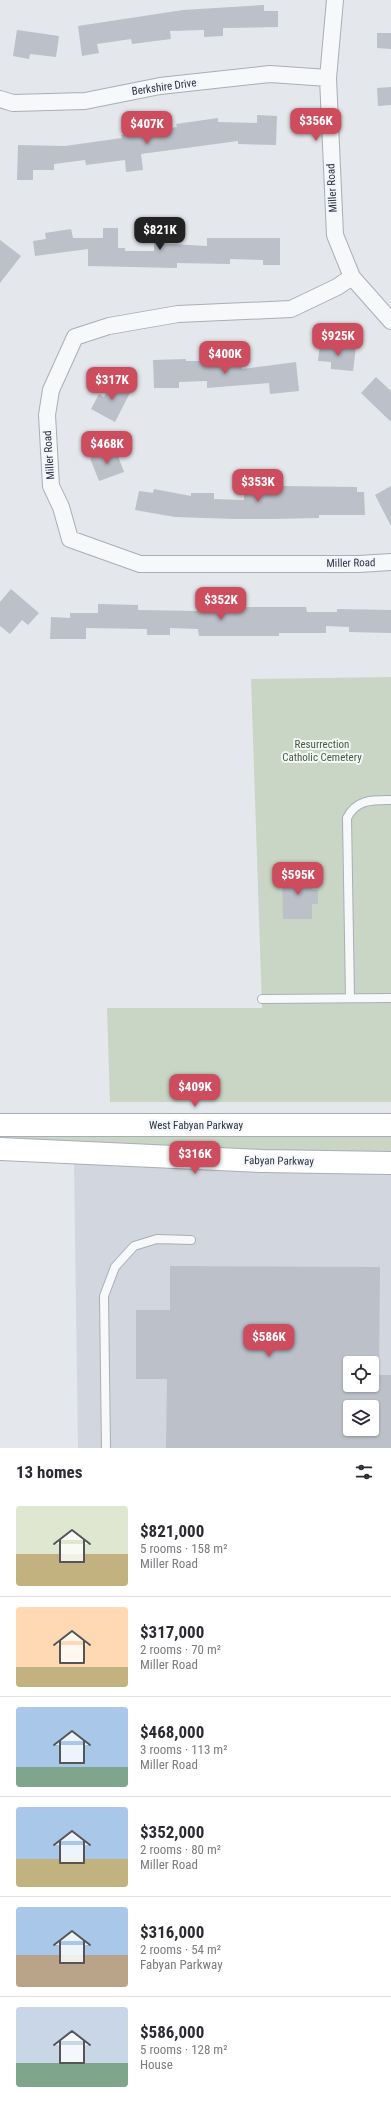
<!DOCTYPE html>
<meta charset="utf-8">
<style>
:root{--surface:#fff;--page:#f7f7f7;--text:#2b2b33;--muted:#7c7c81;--line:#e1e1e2;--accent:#cd4d5e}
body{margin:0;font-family:"Roboto Condensed",sans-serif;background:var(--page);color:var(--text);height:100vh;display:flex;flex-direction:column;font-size:15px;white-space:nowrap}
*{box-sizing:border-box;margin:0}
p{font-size:13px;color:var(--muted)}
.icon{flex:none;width:22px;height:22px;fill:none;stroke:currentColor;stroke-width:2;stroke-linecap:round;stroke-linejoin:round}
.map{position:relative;height:1448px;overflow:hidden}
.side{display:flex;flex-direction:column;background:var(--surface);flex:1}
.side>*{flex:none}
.buttons{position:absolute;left:343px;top:1356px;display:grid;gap:8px}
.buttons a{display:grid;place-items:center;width:36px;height:36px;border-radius:4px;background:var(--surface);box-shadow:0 1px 3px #0004;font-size:20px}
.price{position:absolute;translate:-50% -34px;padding:0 9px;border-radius:8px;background:var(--accent);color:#fff;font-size:13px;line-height:26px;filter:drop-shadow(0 1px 2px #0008)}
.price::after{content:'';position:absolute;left:50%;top:24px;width:12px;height:9px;margin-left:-6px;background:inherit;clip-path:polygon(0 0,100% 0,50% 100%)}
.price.current{background:#222;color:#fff}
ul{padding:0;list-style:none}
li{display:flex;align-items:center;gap:12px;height:100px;padding:0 16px}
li+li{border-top:1px solid var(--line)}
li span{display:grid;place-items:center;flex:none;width:112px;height:80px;border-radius:4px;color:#555}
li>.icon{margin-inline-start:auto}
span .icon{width:48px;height:48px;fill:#fffc;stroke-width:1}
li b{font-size:17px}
h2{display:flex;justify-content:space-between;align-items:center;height:48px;padding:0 16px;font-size:17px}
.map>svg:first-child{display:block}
</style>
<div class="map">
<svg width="391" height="1448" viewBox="0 0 391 1448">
<rect width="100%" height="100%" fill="#e4e7ec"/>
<!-- built -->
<path fill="#d2d6de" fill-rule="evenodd" d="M74 1162 391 1175V1448H78ZM350 1363H372V1385H350ZM350 1407H372V1429H350Z"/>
<!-- green -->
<path fill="#c9d6c5" d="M391 677V1102H110L107 1008H262L251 679Z
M0 1132H391V1158L0 1141Z"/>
<!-- building -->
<path fill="#bbc0c9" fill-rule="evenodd" d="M264 5V11H278V27L223 28V36L204 37V30L170 31 171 39 132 44 131 39 97 44 99 53 82 56 78 26 183 10Z
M17 30 59 36 56 57 30 54 29 59 13 56Z
M377 33H391V49L377 48Z
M391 87V105L378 106 377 88Z
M257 115 277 116 276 145 238 144V141L141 154 143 170 126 172 125 160 86 165 85 160 54 164V170H33V180H17L18 145 65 146 122 138 121 135 177 127 176 124 218 118V122L257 123Z
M103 228H118V248H125V251H154V243L207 246V238H280V265H263V260L230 259V264L177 263V268L88 266V249L35 256 33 241 46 239 45 233 71 229 73 238H103Z
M0 240 21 256 0 283Z
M320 344 356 347 353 371 331 369V362L318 361Z
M186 359V361H222V366L242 365V369L296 362 299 391 270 394 269 383 207 388V381L179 382V388H154L153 360Z
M376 377 391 391V422L361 393Z
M113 379 132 389 115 422 91 409 99 394 104 397Z
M115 448 124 472 99 481 90 458Z
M281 486 357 487V492H364L365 515H319V518L272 519H235L175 517 135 510 139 491 153 493 154 489 191 496V493H214V499L244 500V487Z
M391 486V526L375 495Z
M11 589 39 613 28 625 22 620 10 634 0 626V602Z
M98 604 138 605V610L198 611V607L214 606V612H243V607H306L307 612H337V609L391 610V633L349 632V627L326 626V633H279V636H199L198 629 170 628V635H147V629L86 628V639H50L51 617 70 618V613H98Z
M282 874H312V890H318V904H312V919H283Z
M170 1266 380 1267 379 1375H391V1448H166L167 1379H136V1310H170ZM350 1363H372V1385H350ZM350 1407H372V1429H350Z"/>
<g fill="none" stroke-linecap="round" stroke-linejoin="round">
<defs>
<path id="lane" d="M350 998 347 818C356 799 373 800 391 800
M262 999 391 998
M106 1448 104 1296 115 1267 134 1246 157 1239 191 1240"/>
<path id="street" d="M335 0 328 78 335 235 352 277 391 321
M0 99 13 103 85 101 160 86 270 74 328 78
M352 277 337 287 291 309 178 314 109 326 75 337 51 390 47 415 51 486 61 507 70 539 140 564H359L391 562"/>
<path id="secondary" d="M0 1125H391
M0 1149 262 1161 391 1163"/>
</defs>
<!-- lane casing -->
<use href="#lane" stroke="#a9aeb6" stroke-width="10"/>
<!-- street casing -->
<use href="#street" stroke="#a9aeb6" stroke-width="18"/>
<!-- secondary casing -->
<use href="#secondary" stroke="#a9aeb6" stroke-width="24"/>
<!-- lane -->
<use href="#lane" stroke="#f7f8fa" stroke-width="8"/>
<!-- street -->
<use href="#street" stroke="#f7f8fa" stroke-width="16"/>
<!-- secondary -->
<use href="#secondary" stroke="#fff" stroke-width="22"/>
</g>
<g text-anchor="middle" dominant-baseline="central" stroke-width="4" stroke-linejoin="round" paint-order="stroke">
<!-- street labels -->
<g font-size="11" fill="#2c3444" stroke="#f4f6f9">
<text transform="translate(164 87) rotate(-8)">Berkshire Drive</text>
<text transform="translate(332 188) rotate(-93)">Miller Road</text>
<text transform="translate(49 455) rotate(-94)">Miller Road</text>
<text transform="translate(351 563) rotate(-1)">Miller Road</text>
<text x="196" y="1125">West Fabyan Parkway</text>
<text transform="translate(279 1161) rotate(1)">Fabyan Parkway</text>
</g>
<!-- park labels -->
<g font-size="11" fill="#406039" stroke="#f4f6f9">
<text x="322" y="744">Resurrection<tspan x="322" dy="13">Catholic Cemetery</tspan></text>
</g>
</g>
</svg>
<div class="buttons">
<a><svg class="icon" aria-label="locate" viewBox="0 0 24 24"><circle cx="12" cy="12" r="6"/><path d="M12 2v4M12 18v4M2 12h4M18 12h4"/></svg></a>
<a><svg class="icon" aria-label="layers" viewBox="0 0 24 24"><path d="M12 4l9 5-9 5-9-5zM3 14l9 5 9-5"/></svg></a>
</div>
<b class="price" style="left:316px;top:142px">$356K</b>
<b class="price" style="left:147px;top:145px">$407K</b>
<b class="price current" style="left:160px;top:251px">$821K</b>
<b class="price" style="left:338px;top:357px">$925K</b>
<b class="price" style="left:225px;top:375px">$400K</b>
<b class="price" style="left:112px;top:401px">$317K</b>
<b class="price" style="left:107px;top:465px">$468K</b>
<b class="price" style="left:258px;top:503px">$353K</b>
<b class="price" style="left:221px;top:621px">$352K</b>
<b class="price" style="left:298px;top:896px">$595K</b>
<b class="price" style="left:195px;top:1108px">$409K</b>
<b class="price" style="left:195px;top:1175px">$316K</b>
<b class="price" style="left:269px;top:1358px">$586K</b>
</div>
<section class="side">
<h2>13 homes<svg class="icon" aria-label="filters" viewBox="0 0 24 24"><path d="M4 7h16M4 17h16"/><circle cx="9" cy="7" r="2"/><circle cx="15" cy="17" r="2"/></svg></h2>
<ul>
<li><span style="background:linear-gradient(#dfe7d0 60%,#c2b280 0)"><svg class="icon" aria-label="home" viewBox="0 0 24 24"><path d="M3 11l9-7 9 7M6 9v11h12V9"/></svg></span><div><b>$821,000</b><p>5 rooms · 158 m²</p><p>Miller Road</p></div></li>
<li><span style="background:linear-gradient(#ffd9b3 75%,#c2b280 0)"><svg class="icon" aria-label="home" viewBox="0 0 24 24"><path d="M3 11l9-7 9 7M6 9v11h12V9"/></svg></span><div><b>$317,000</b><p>2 rooms · 70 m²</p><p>Miller Road</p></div></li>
<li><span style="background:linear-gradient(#a9c7e8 75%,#7fa58c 0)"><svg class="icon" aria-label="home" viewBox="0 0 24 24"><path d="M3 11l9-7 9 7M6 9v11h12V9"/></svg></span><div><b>$468,000</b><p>3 rooms · 113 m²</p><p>Miller Road</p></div></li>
<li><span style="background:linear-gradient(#a9c7e8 65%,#c2b280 0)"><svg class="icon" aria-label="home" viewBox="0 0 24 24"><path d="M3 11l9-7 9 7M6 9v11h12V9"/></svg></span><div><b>$352,000</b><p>2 rooms · 80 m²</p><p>Miller Road</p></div></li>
<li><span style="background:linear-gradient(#a9c7e8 60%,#b9a48a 0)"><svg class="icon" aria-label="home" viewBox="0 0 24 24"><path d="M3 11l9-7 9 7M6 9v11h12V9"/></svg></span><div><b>$316,000</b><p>2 rooms · 54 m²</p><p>Fabyan Parkway</p></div></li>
<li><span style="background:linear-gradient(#c9d6e8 70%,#7fa58c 0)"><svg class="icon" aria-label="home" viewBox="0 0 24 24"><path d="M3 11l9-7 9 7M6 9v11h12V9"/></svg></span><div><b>$586,000</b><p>5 rooms · 128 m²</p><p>House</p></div></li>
</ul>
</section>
